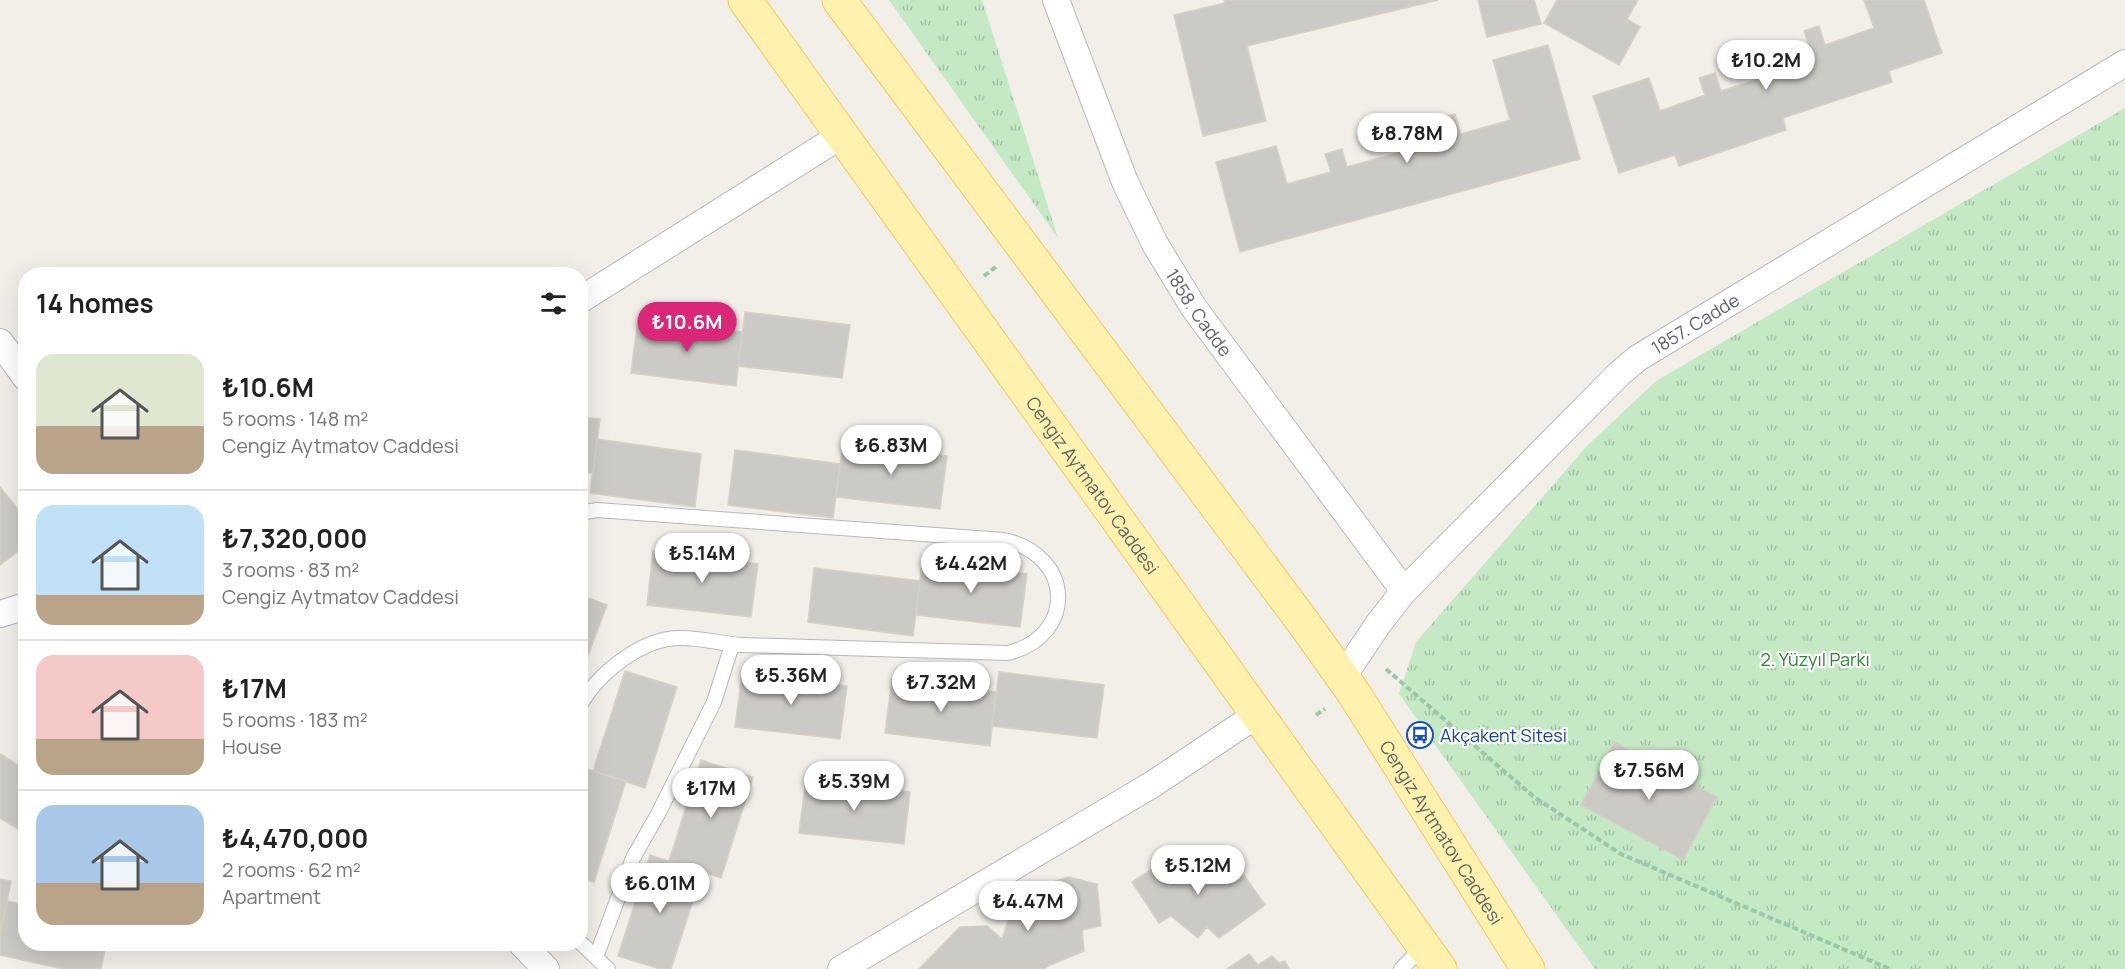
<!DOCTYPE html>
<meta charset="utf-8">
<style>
:root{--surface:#fff;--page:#f6f6f6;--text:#222;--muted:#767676;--line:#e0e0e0;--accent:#db2777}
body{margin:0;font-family:Manrope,sans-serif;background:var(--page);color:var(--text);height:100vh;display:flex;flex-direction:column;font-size:22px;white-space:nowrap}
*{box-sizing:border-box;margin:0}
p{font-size:20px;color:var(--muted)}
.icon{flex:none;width:33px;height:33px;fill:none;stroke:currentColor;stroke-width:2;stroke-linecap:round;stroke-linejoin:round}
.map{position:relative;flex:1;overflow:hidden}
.drawer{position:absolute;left:18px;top:267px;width:570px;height:684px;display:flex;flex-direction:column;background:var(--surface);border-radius:24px;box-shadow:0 6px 24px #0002}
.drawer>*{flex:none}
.price{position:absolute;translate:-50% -51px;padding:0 14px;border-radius:21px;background:#fff;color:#222;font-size:20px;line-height:39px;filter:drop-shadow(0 2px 3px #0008)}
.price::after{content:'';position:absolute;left:50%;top:36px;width:18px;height:14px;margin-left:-9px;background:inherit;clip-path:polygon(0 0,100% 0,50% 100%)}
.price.current{background:var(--accent);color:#fff}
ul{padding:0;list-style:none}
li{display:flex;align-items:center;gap:18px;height:150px;padding:0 18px}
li+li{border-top:2px solid var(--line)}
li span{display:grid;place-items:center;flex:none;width:168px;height:120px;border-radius:18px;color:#555}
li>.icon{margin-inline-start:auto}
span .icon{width:72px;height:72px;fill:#fffc;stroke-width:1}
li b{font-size:26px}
h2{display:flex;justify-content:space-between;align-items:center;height:72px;padding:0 18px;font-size:26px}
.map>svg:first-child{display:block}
</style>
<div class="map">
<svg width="2125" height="969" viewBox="0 0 2125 969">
<defs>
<pattern id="grass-tufts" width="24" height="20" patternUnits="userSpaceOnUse" patternTransform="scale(1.5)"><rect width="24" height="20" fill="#c5e8c5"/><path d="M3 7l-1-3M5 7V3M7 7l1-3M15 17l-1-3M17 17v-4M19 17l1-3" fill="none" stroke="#a3c0a4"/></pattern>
</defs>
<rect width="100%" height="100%" fill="#f1efe8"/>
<!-- grass -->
<path fill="url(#grass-tufts)" d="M889 0H982L1058 238Z
M2125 108V969H1595L1399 694 1416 642 1587 446 1656 381Z"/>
<!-- building -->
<path fill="#cccac5" stroke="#d6d1c6" stroke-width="1.5" d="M1224 0H1438L1247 46 1266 121 1203 136 1174 15 1225 3Z
M1478 0H1534L1541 24 1487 37Z
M1557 0H1638L1627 19 1640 27 1619 65 1544 23Z
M1864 0H1924L1942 53 1889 71 1892 82 1783 118 1786 130 1679 166 1675 155 1619 173 1593 96 1649 78 1660 111 1705 95 1699 78 1715 73 1721 91 1768 76 1764 67 1811 52 1804 31 1819 26 1825 45 1874 28Z
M1548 45 1580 159 1240 252 1216 162 1276 146 1287 184 1331 172 1325 154 1342 149 1347 167 1445 140 1439 118 1455 114 1461 134 1510 120 1493 60Z
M745 312 850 325 842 378 738 366Z
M638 319 742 332 736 386 631 373Z
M580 417 600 419 593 473 580 472Z
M597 439 701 454 695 507 590 493Z
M843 443 947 456 940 509 836 497Z
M735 450 840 464 833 518 728 505Z
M0 487 26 519V545L0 565Z
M653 551 758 564 751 617 647 605Z
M922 561 1027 574 1020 627 916 615Z
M814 568 920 581 913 636 808 622Z
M580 595 607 605 580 677Z
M26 648V684L22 649Z
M625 671 677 687 645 788 593 771Z
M999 672 1104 685 1097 738 992 726Z
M742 673 847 686 840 739 735 727Z
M892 679 996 692 990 746 885 733Z
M1614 742 1717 797 1683 860 1581 805Z
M0 754 26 770V834L0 818Z
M701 760 753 777 721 878 669 861Z
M580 767 626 781 594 882 580 878Z
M806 779 910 792 904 844 799 833Z
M1176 853 1186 864 1200 855 1207 861 1213 860 1218 871 1229 876 1233 883 1244 875 1265 905 1219 938 1207 927 1198 938 1171 916 1159 923 1132 882Z
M650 855 702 872 671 969H660L618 956Z
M1068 877 1097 884 1101 926 1082 930 1084 951 1046 967 1045 969H919L960 927 987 926 1002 939 1011 912 1032 889Z
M0 879 11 881 0 934Z
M7 901 26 905V944H106L101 969H63L0 955V934Z
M1249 954 1258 965 1272 956 1279 963 1285 961 1289 969H1227Z"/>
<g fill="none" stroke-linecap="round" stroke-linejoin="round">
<defs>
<path id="service" d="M580 513 597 510 1004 540C1074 555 1077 636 1008 653 919 650 831 648 742 645 721 644 699 637 678 638 641 639 597 674 580 706
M580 942 608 969
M596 957 633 858 658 814 714 702 732 645
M1401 969 1424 946"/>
<g id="minor">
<path id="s1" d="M1056 0 1125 182 1155 244 1194 308 1404 591"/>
<path d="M580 300 842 135"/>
<path d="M0 342 26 378"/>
<path d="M0 614 26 606"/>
<path id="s2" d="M1342 678 1379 623 1404 591 1620 373 1638 358 2125 63"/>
<path d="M522 944 546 969"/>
<path d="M841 969 1153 784 1258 714"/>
</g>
<g id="primary">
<path id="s3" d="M745 0 1440 969"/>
<path id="s4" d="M839 0 1303 622 1353 692 1528 969"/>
</g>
</defs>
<!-- service casing -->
<use href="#service" stroke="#b5b8bc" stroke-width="16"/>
<!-- minor casing -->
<use href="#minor" stroke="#b5b8bc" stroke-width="28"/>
<!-- primary casing -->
<use href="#primary" stroke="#f2c960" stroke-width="35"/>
<!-- path -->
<path stroke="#9cc7a9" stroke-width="4" stroke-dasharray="6 3" stroke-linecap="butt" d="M984 276 997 266
M1386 669 1534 797 1621 854 1890 969
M1316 715 1325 709"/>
<!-- service -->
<use href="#service" stroke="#fff" stroke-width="14"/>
<!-- minor -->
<use href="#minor" stroke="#fff" stroke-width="26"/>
<!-- primary -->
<use href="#primary" stroke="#fff2af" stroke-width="33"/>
</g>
<!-- icons -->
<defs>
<symbol id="bus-ring" viewBox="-11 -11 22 22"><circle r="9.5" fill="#fff" stroke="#1a4fb4" stroke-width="1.5"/><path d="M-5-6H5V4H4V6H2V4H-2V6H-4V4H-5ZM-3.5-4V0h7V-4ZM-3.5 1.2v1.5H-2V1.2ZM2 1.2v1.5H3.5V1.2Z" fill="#1a4fb4"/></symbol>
</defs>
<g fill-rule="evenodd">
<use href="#bus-ring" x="1405" y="720" width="30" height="30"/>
</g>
<g text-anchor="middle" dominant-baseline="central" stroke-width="4.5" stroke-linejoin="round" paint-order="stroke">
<!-- street labels -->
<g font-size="18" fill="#5f6368" stroke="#fff">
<text stroke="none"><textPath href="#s1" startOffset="345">1858. Cadde</textPath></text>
<text stroke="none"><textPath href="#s2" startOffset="504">1857. Cadde</textPath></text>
<text stroke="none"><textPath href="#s3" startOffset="597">Cengiz Aytmatov Caddesi</textPath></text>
<text stroke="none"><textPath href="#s4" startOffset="1028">Cengiz Aytmatov Caddesi</textPath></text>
</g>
<!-- park labels -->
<g font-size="18" fill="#348238" stroke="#fff">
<text x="1815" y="659">2. Yüzyıl Parkı</text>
</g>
<!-- transit labels -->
<g font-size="18" fill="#164399" stroke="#fff" text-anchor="start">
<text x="1440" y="735">Akçakent Sitesi</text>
</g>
</g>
</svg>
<b class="price" style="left:1766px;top:91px">₺10.2M</b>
<b class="price" style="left:1407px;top:164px">₺8.78M</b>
<b class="price current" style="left:687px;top:353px">₺10.6M</b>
<b class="price" style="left:891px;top:476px">₺6.83M</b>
<b class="price" style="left:702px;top:584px">₺5.14M</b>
<b class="price" style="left:971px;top:594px">₺4.42M</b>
<b class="price" style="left:791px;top:706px">₺5.36M</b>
<b class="price" style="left:941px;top:713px">₺7.32M</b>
<b class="price" style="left:1649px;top:801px">₺7.56M</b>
<b class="price" style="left:854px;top:812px">₺5.39M</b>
<b class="price" style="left:711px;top:819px">₺17M</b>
<b class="price" style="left:1198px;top:896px">₺5.12M</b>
<b class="price" style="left:660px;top:914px">₺6.01M</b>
<b class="price" style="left:1028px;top:932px">₺4.47M</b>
<section class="drawer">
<h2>14 homes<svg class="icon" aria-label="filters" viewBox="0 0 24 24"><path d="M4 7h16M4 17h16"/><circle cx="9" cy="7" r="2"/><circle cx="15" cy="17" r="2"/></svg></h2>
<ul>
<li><span style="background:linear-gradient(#dfe7d0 60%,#b9a48a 0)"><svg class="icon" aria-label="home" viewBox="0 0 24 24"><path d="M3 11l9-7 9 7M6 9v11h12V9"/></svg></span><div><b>₺10.6M</b><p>5 rooms · 148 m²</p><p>Cengiz Aytmatov Caddesi</p></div></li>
<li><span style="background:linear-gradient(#bfe0f5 75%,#b9a48a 0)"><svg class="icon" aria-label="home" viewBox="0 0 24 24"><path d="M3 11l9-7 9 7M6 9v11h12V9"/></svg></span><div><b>₺7,320,000</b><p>3 rooms · 83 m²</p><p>Cengiz Aytmatov Caddesi</p></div></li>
<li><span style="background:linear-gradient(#f6c9c9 70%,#b9a48a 0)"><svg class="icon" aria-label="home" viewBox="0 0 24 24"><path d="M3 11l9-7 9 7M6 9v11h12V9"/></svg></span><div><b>₺17M</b><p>5 rooms · 183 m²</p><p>House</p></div></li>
<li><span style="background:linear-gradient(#a9c7e8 65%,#b9a48a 0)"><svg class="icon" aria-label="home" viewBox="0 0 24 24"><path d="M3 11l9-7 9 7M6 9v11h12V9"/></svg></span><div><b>₺4,470,000</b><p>2 rooms · 62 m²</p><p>Apartment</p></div></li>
</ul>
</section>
</div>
